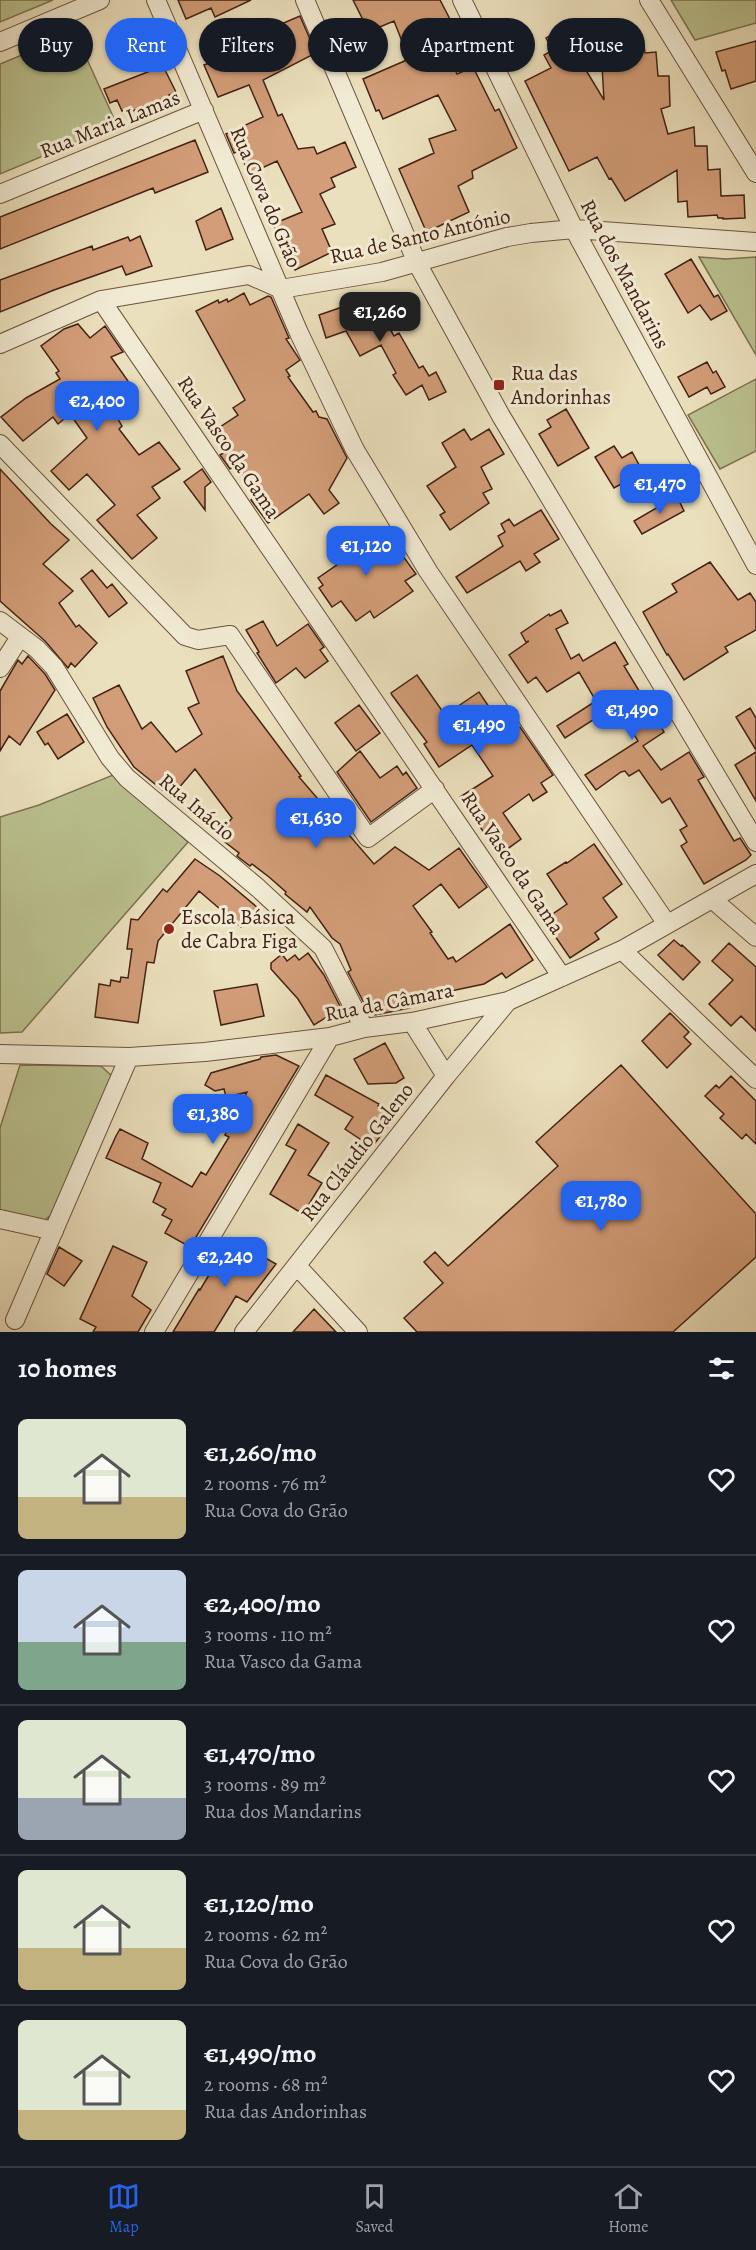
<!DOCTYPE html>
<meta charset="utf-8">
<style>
:root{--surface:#171b24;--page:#20242c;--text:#f1f3f6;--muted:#9ea1a6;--line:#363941;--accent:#2563eb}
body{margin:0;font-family:Alegreya,serif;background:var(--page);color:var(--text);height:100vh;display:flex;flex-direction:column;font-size:22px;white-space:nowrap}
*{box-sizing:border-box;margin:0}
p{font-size:20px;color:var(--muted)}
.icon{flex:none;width:33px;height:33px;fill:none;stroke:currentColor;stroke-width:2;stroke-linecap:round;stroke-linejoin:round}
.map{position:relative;height:1332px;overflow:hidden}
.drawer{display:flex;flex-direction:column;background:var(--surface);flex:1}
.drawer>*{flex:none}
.hud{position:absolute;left:18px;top:18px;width:720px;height:54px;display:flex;gap:12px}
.price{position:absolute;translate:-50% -51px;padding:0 14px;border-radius:12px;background:var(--accent);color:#fff;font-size:20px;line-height:39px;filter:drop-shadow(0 2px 3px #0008)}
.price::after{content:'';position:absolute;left:50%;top:36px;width:18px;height:14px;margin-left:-9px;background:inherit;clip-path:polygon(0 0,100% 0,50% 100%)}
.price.active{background:#222;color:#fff}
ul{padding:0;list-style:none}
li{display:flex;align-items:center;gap:18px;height:150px;padding:0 18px}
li+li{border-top:2px solid var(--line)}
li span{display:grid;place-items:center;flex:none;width:168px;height:120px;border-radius:9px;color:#555}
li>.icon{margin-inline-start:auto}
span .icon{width:72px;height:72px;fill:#fffc;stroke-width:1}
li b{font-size:26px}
h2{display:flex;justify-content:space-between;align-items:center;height:72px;padding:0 18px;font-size:26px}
.chip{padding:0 21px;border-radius:27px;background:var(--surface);box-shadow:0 2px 4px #0004;font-size:21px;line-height:54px}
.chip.active{background:var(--accent);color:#fff}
.tab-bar{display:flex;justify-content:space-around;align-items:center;height:84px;border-top:2px solid var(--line);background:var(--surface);font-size:16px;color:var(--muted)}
.tab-bar a{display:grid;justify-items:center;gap:3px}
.tab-bar .active{color:var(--accent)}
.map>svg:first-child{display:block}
</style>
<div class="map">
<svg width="756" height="1332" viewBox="0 0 756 1332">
<rect width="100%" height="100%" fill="#ebe0bd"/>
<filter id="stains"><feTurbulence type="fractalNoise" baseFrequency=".00333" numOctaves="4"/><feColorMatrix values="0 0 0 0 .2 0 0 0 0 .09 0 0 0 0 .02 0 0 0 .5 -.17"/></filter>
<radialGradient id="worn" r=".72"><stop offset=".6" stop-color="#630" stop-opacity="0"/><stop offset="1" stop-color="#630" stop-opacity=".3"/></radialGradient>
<!-- green -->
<path fill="#bac18f" stroke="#7e7252" stroke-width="1.5" d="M0 0H53L0 22Z
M671 0H756V23L695 40Z
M75 33 117 125 0 174V64Z
M699 257 726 259 756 257V355Z
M756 379V451L720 469 688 415Z
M113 775 188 842 22 1032 0 1033V817L39 805Z
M20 1065 101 1066 114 1078 54 1212 44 1221 0 1212V1128Z"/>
<!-- building -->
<path fill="#d29d78" stroke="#432215" stroke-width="1.5" d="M178 0H251L215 17 211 8 186 19Z
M353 0H440L453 25 440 32 457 74 473 67 495 111 499 109 517 148 472 171 473 178 458 186 469 212 433 229 432 228 426 231 399 169 434 153 429 139 456 130 438 95 383 119 379 110 376 111 363 79 409 59 394 21 363 34 358 20 362 18Z
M300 16 316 53 263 80 278 116 282 114 298 149 314 147 317 154 345 142 356 167 331 178 335 187 320 194 335 224 322 229 332 252 295 270 273 224 302 212 277 161 249 174 239 151 234 153 226 134 263 117 249 85 218 97 204 65 235 53 232 45Z
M561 29 604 100 601 47 644 45 645 53 656 52 658 76H669L670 106 661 109 668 134 694 127 695 146H707L708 170 720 169 721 196 744 195 745 218 723 219V218H718L717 215 688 217 687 201 678 202 677 170 625 201 611 178 609 179 597 157 569 171 525 81 551 68 544 55 553 50 546 38Z
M756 41V81L731 89 725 70 722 71 716 52Z
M163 66 176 92 169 95 170 96 130 112 128 108 122 111 117 100 110 103 104 89Z
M195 140 208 172 155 193 153 188 0 249V217Z
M221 208 233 239 206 250 196 221Z
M140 236 152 266 126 275 122 266 54 290 0 312V280L92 246 93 250 128 237 130 241Z
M691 259 714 297 718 295 727 311 711 320 700 305 688 313 665 274Z
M244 293 250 305 268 296 271 297 289 338 286 339 300 360 286 370 290 376 288 377 313 412 316 411 319 417 327 419 347 458 329 490 339 503 324 514 309 494 268 523 251 500 257 495 235 465 230 469 220 455 225 452 211 433 238 415 233 408 245 400 196 311 218 300 219 303 227 299 228 302Z
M369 293 394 336 399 333 419 368 423 366 429 376 436 372 446 392 429 400 422 385 406 395 393 375 396 373 381 345 360 356 346 331 326 338 319 315 348 305Z
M78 324 90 338 105 326 123 352 111 357 128 381 113 392 125 415 118 419 122 426 119 429 139 455 159 442 180 469 152 487 160 498 137 515 157 538 132 559 97 520 115 505 87 474 69 490 51 471 87 438 70 414 58 424 53 417 23 441 1 417 26 398 60 379 56 373 59 371 41 346 64 329Z
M707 362 713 373 716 371 725 387 711 394 707 387 689 397 678 377Z
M566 409 589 448 558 466 539 434 551 427 547 420Z
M464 429 471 440 489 429 504 454 481 467 492 489 483 493 489 503 450 530 440 515 445 512 427 486 456 467 442 443Z
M614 446 622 458 632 452 643 472 614 488 595 457Z
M0 469 51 524 69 540 43 564 73 591 59 603 76 627 79 625 97 643 75 667 71 663 68 668 45 641 0 601Z
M202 469 211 482 205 487V510L184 482Z
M677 496 684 511 642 534 634 521Z
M541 510 559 539 534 554 540 562 526 571 520 561 467 593 456 577 503 546 498 536 505 532 501 524 509 519 514 526Z
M352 529 370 552 390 538 416 574 405 581 413 591 374 618 370 611 356 621 341 601 332 607 319 588 323 585 318 578 341 562 329 547Z
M710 562 738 600 750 593 756 602V630L725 647 728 652 684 680 668 654 667 655 643 612 677 592 672 584Z
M92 570 107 588 112 584 127 603 109 617 81 579Z
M561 610 568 623 556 629 571 659 579 654 583 661 615 642 628 664 624 666 664 732 643 746 661 770 689 752 704 777 698 780 725 826 734 841 740 838 751 855 746 860 704 884 681 846 687 842 680 830 687 826 670 798 662 803 639 770 629 776 625 771 621 772 596 790 585 775 638 741 616 705 565 738 557 726 596 701 579 672 547 692 536 677 528 683 509 655 529 641 526 642 521 633 549 614 550 616Z
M263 621 277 646 308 624 324 647 320 650 328 661 305 678 296 668 276 683 257 653 259 652 246 630Z
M28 656 45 674 55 690 20 745 9 736 0 751V691L18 660 22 664Z
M223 656 237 691 301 776 299 777 374 864 395 847 429 870 459 848 471 865 487 887 459 908 441 884 413 906 432 932 430 933 448 959 453 957 456 962 510 924 533 960 506 978 502 973 484 984 446 992 447 995 405 1004 409 1008 375 1015 371 1009 368 1011 348 972 351 970 340 944 332 938 310 907 307 912 285 894 286 892 269 877 252 864 250 866 237 856 239 853 221 839 229 830 225 827 232 818 195 769 171 797 134 767 107 727 93 698 119 685 142 729 151 722 176 752 202 734 188 708 199 703 186 671Z
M417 675 445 715 479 692 508 735 520 727 553 775 541 783 547 792 533 801 529 794 503 813 521 839 499 855 460 797 493 776 472 745 439 767 424 744 427 742 392 695 391 693Z
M359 705 380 733 356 751 335 723Z
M750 708 756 718V750L736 717Z
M67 714 84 742 58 759 48 743 45 745 37 732Z
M360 751 380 778 397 766 403 775 406 772 417 788 371 822 337 772Z
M756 752V801L735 765Z
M594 844 622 884 603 898 617 917 595 933 599 939 570 958 544 920 567 904 547 874 566 862 567 863Z
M195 859 220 876 258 908 241 927 199 891 158 941 154 963 147 962 138 1023 95 1017 99 984 110 986 111 980 120 982 121 977 128 978 132 949H127L131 919 138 920 163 889 167 892Z
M674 940 681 946 682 945 700 962 683 980 658 955Z
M729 943 756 967V1031L741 1016 731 1026 709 1004 733 980 712 961Z
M308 953 324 975 341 1008 314 1025 298 999 271 969V963L282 954 287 961 295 955 299 960Z
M257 984 264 1016 221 1025 214 991Z
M670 1013 689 1032 684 1037 691 1044 667 1068 642 1041Z
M385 1043 404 1078 396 1083 368 1084 354 1059Z
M276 1055 299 1066 190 1247 165 1233 172 1220 162 1215 166 1209 153 1202 161 1183 106 1158 116 1136 120 1129 148 1143 142 1159 192 1187 201 1172 206 1175 229 1137 225 1135 247 1092 226 1097 224 1089 215 1091 205 1085 211 1073 260 1059 261 1057Z
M621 1065 756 1214V1257L673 1332H417L404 1318 443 1283 424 1262 435 1252 448 1266 558 1166 536 1142Z
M326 1075 379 1104 378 1106 395 1117 372 1147 345 1129 353 1117 315 1095Z
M731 1076 756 1101V1144L746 1134 742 1139 720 1118 724 1114 705 1096 716 1085 719 1088Z
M298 1124 329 1143 308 1175 322 1183 303 1214 270 1194 296 1150 286 1145Z
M231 1238 276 1264 247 1302 236 1296 214 1332H173L199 1289 200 1290Z
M113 1246 147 1262 132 1296 151 1310 138 1332H93L96 1327 80 1319Z
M59 1247 82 1261 64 1286 47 1274Z
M314 1309 336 1332H293Z"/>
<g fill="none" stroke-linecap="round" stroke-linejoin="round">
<defs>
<path id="minor" d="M156 0 299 333 355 450 428 571 667 924
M305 0 417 263 501 416 756 842
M462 0 574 229 756 565
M649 0 756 173
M0 42 100 0
M0 194 204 110
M101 300 562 977
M0 344 101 300 249 275 281 289 382 272 507 237 531 233 574 229 756 242
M0 444 185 636 198 640 230 635 368 838 435 789
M0 621 37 649 54 667 110 758 127 778 258 888 323 948 364 1028
M0 668 20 637
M712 899 756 937
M622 950 756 1079
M412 1022 446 1076
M0 1054 129 1057 205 1052 330 1037 364 1028 412 1022 508 1001 622 950 756 874
M0 1219 54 1231
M297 1266 358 1332
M15 1320 129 1057
M154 1332 330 1037
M244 1332 446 1076 508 1001"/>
</defs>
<!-- minor casing -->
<use href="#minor" stroke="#6d523f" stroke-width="20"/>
<!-- minor -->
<use href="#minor" stroke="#f2ebd4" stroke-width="18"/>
</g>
<!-- markers -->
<g fill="#8f2418" stroke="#f2ebd4" stroke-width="2">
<rect x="493" y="379" width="12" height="12" rx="3"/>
<circle cx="169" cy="929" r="6"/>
</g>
<g text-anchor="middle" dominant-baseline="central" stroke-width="6" stroke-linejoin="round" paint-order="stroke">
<!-- street labels -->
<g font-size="21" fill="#432215" stroke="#f2ebd4">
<text transform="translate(110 124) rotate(-22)">Rua Maria Lamas</text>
<text transform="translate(266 197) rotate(67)">Rua Cova do Grão</text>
<text transform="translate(420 236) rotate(-13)">Rua de Santo António</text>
<text transform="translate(625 274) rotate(62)">Rua dos Mandarins</text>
<text transform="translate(229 447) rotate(56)">Rua Vasco da Gama</text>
<text transform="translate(197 807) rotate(40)">Rua Inácio</text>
<text transform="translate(513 863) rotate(56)">Rua Vasco da Gama</text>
<text transform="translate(389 1002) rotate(-11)">Rua da Câmara</text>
<text transform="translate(357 1152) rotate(-52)">Rua Cláudio Galeno</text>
</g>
<!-- poi labels -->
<g font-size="21" fill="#432215" stroke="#f2ebd4" text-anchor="start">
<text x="511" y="373">Rua das<tspan x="511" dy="24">Andorinhas</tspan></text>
<text x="181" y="917">Escola Básica<tspan x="181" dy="24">de Cabra Figa</tspan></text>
</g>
</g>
<rect width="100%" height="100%" filter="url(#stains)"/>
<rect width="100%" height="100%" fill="url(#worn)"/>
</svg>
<b class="price active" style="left:380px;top:343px">€1,260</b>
<b class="price" style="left:97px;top:432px">€2,400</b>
<b class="price" style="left:660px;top:515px">€1,470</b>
<b class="price" style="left:366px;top:577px">€1,120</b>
<b class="price" style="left:632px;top:741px">€1,490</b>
<b class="price" style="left:479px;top:756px">€1,490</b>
<b class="price" style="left:316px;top:849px">€1,630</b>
<b class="price" style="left:213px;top:1145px">€1,380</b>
<b class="price" style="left:601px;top:1232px">€1,780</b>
<b class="price" style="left:225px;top:1288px">€2,240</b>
<div class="hud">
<a class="chip">Buy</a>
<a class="chip active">Rent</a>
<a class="chip">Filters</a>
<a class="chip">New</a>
<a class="chip">Apartment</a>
<a class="chip">House</a>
</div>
</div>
<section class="drawer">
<h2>10 homes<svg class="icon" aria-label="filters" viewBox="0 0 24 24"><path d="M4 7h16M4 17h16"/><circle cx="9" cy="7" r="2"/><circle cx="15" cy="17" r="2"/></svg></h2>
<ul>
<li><span style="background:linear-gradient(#dfe7d0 65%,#c2b280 0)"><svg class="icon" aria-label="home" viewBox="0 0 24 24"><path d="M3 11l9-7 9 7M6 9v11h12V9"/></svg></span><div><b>€1,260/mo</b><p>2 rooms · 76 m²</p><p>Rua Cova do Grão</p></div><svg class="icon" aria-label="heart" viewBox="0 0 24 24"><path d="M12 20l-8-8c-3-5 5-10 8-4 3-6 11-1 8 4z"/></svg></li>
<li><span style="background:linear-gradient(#c9d6e8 60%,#7fa58c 0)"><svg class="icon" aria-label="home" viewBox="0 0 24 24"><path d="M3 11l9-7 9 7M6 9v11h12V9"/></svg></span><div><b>€2,400/mo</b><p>3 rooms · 110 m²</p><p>Rua Vasco da Gama</p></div><svg class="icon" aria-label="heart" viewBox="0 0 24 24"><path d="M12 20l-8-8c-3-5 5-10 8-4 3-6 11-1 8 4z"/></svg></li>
<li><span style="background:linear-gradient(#dfe7d0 65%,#9aa5b1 0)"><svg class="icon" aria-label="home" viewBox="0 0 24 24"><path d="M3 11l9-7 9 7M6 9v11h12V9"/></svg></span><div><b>€1,470/mo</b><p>3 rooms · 89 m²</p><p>Rua dos Mandarins</p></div><svg class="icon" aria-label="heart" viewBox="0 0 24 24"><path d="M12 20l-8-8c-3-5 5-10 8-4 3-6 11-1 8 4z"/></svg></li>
<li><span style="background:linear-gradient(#dfe7d0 65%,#c2b280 0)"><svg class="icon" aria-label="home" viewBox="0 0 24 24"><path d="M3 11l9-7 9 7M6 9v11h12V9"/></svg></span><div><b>€1,120/mo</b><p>2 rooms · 62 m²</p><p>Rua Cova do Grão</p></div><svg class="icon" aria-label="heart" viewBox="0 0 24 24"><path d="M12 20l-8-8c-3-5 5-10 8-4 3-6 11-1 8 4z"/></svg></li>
<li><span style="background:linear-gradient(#dfe7d0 75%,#c2b280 0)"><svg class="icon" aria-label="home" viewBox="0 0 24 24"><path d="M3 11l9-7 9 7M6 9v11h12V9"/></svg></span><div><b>€1,490/mo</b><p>2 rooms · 68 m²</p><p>Rua das Andorinhas</p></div><svg class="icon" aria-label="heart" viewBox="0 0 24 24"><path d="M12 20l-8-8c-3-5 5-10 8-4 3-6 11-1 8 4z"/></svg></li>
</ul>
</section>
<nav class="tab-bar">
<a class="active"><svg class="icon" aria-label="map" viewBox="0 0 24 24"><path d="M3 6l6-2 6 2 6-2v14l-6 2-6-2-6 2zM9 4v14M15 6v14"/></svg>Map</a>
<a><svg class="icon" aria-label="saved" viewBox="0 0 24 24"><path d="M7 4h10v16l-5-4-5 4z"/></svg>Saved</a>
<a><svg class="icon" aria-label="home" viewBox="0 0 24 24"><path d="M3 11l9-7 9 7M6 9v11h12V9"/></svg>Home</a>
</nav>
